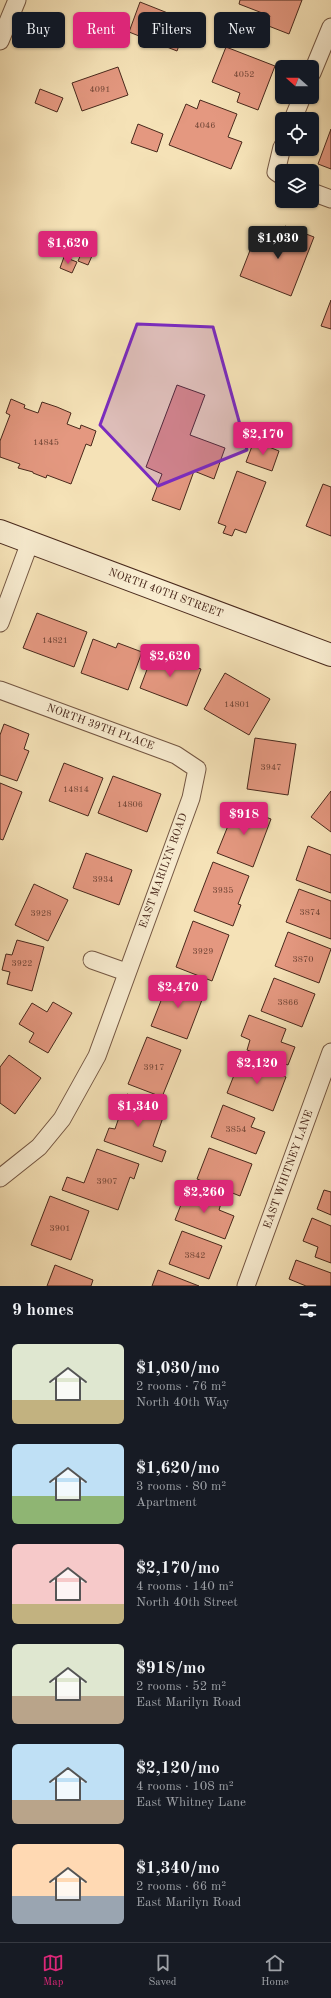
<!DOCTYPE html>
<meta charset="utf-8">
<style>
:root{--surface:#171b24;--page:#242831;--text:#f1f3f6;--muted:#9ea1a6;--line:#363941;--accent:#db2777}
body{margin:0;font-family:"Old Standard TT",serif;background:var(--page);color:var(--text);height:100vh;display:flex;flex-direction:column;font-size:15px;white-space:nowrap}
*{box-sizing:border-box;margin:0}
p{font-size:13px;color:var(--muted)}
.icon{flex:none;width:22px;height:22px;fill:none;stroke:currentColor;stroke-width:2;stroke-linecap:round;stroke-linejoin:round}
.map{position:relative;height:1286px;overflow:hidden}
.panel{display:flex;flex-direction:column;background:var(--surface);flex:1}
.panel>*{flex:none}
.guide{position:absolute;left:12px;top:12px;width:307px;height:36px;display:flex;gap:8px}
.needle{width:26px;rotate:291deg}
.controls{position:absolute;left:275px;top:60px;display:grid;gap:8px}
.controls a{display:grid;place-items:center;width:44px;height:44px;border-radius:6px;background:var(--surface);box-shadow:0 1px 3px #0004;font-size:20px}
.price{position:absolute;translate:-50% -34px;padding:0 9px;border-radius:4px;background:var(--accent);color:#fff;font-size:13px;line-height:26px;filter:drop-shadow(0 1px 2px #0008)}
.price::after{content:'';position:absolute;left:50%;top:24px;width:12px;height:9px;margin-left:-6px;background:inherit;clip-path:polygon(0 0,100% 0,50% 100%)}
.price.current{background:#222;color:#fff}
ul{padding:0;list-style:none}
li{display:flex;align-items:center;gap:12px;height:100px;padding:0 12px}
li span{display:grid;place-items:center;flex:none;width:112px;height:80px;border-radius:6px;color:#555}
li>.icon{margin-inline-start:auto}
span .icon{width:48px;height:48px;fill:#fffc;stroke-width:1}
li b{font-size:17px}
h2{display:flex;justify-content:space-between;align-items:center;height:48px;padding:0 12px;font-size:17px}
.tag{padding:0 14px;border-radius:6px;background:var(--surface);box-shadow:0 1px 3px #0004;font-size:14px;line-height:36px}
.tag.current{background:var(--accent);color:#fff}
.dock{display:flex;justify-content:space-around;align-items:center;height:56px;border-top:1px solid var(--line);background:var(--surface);font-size:11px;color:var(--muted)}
.dock a{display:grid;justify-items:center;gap:2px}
.dock .current{color:var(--accent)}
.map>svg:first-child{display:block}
</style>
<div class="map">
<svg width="331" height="1286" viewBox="0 0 331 1286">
<rect width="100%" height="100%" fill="#f5e2b7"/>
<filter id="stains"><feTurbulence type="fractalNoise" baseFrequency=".005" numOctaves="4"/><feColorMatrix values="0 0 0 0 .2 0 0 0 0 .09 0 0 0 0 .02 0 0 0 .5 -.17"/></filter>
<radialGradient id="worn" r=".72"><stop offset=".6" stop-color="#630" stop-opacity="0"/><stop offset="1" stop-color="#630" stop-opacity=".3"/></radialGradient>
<!-- building -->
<path fill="#e49880" stroke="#49291c" d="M240 0H302L289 34 266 25 270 16 239 4Z
M140 2 188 21 177 51 129 32Z
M226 47 275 66 258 110 237 102 240 93 212 82Z
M118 67 128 95 82 111 72 83Z
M40 89 63 98 57 112 35 103Z
M200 100 237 114 228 137 242 142 231 169 169 145 186 104 197 109Z
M138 124 163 134 157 152 131 143Z
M331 129V169L318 164Z
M285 226 314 237 291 296 240 276 258 230 280 238Z
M85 245 95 249 88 265 78 261Z
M64 257 77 262 72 273 60 268Z
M331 300V329L321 326Z
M177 385 205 395 190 435 225 448 214 479 194 471 180 510 152 500 162 474 146 467Z
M11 399 25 405 24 408 38 413 42 402 57 407 71 413 67 424 80 429 81 425 96 431 91 446 86 444 71 484 47 475 46 478 33 473V472L18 468 20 464 0 457V441L10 415 6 413Z
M254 441 279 451 272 471 246 462Z
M237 471 266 482 246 533 235 529 232 536 223 533 226 526 218 523Z
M323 484 331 487V536L306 526Z
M37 613 87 632 74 667 23 648Z
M93 639 116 648 118 643 142 652 128 690 81 673Z
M154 651 201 669 187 706 140 688Z
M225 673 270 699 249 735 204 709Z
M4 724 29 734 24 749 29 751 17 781 0 775V735Z
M255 738 296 744 288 795 247 789Z
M64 763 103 778 88 816 49 801Z
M113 776 161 794 147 832 98 813Z
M0 783 22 792 3 840 0 839Z
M331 791V832L311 817Z
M236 806 271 819 253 867 217 853Z
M308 846 331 855V893L296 880Z
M86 853 132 870 119 905 73 888Z
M213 862 249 876 238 904 241 905 233 926 194 911Z
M34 884 68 900 48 941 15 925Z
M299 889 331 901V939L286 922Z
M193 921 229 935 212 981 176 967Z
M288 932 331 949 319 983 275 966Z
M17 940 44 947 32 991 7 984 10 972 2 970 6 954 12 955Z
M170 978 205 992 187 1039 151 1026Z
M274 978 315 994 302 1027 261 1011Z
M53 1002 72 1013 48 1053 29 1042 34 1033 19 1024 32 1003 47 1012Z
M249 1015 286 1029 281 1042 295 1047 288 1065 247 1050 250 1040 241 1036Z
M147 1037 181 1050 162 1097 128 1084Z
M9 1055 41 1078 15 1114 0 1103V1067Z
M240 1060 286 1077 273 1111 227 1093Z
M127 1094 166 1109 153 1146 166 1151 162 1162 104 1141 109 1128 115 1129Z
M223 1105 255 1118 251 1127 265 1132 256 1154 211 1137Z
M209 1148 252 1164 240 1196 197 1179Z
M97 1149 139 1164 134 1179 130 1177 118 1210 62 1190 67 1177 84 1183Z
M188 1187 222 1200 219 1210 234 1216 225 1239 175 1220Z
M324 1190 331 1192V1215L317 1209Z
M50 1196 89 1211 71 1260 31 1245Z
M312 1218 331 1226V1263L315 1257 318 1247 303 1241Z
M182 1231 222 1246 209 1279 169 1264Z
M296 1260 331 1273V1286H306L289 1279Z
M55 1265 93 1280 91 1286H47Z
M158 1270 199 1286H152Z"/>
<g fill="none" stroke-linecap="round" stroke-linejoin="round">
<defs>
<g id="street">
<path d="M0 41 17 0"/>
<path d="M312 73 331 27"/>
<path d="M293 119 302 97"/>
<path d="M282 147 276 172 282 176"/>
<path d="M312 192 331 199"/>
<path d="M0 623 30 542"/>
<path id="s1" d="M0 690 176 755 197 769 191 798 97 1056 62 1119 39 1147 0 1178"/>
<path d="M92 960 126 972"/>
<path id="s2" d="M246 1286 331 1052"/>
</g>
<g id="secondary">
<path id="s3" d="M0 531 331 655"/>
</g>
</defs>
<!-- street casing -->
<use href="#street" stroke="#745743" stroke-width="19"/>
<!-- secondary casing -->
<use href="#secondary" stroke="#49291c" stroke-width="24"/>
<!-- street -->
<use href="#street" stroke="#f8ecd0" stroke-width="17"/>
<!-- secondary -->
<use href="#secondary" stroke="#f8ecd0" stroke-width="22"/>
</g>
<!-- marked area -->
<path fill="#7b2cbf" fill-opacity="0.2" stroke="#7b2cbf" stroke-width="3" stroke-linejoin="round" d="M137 324 213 327 247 450 158 486 100 425Z"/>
<g text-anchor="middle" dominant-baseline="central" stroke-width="3" stroke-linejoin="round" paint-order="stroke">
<!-- number labels -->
<g font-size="9" fill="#704535">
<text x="244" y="74">4052</text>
<text x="100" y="89">4091</text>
<text x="205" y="125">4046</text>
<text x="46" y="442">14845</text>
<text x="55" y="640">14821</text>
<text x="237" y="704">14801</text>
<text x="271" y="767">3947</text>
<text x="76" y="789">14814</text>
<text x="130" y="804">14806</text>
<text x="103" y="879">3934</text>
<text x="223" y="890">3935</text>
<text x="310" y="912">3874</text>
<text x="41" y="913">3928</text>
<text x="203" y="951">3929</text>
<text x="303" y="959">3870</text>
<text x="22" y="963">3922</text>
<text x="288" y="1002">3866</text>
<text x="154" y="1067">3917</text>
<text x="236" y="1129">3854</text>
<text x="107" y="1181">3907</text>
<text x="60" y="1228">3901</text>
<text x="195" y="1255">3842</text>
</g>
<!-- street labels -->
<g font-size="11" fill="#49291c" stroke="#f8ecd0">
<text stroke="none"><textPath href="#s3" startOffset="177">NORTH 40TH STREET</textPath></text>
<text stroke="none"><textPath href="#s1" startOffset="107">NORTH 39TH PLACE</textPath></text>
<text transform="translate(164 871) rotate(-70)">EAST MARILYN ROAD</text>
<text stroke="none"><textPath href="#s2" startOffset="124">EAST WHITNEY LANE</textPath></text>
</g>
</g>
<rect width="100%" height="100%" filter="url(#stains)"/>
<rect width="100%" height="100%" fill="url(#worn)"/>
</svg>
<div class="controls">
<a><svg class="needle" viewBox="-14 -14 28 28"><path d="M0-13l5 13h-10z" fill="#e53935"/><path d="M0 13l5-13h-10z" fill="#9ea1a6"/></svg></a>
<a><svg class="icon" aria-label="locate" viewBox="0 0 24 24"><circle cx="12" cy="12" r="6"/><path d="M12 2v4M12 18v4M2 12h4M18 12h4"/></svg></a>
<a><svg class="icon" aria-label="layers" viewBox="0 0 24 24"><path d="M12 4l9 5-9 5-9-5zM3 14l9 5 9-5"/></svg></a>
</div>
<b class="price current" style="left:278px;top:260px">$1,030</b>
<b class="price" style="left:68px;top:265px">$1,620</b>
<b class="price" style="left:263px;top:456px">$2,170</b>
<b class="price" style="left:170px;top:678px">$2,620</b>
<b class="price" style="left:244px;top:836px">$918</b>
<b class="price" style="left:178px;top:1009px">$2,470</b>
<b class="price" style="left:257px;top:1085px">$2,120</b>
<b class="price" style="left:138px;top:1128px">$1,340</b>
<b class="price" style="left:204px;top:1214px">$2,260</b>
<div class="guide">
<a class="tag">Buy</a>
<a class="tag current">Rent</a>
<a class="tag">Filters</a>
<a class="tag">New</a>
</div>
</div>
<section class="panel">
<h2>9 homes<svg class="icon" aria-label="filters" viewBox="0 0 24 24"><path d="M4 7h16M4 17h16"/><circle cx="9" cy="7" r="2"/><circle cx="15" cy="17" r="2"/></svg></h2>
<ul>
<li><span style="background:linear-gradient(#dfe7d0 70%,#c2b280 0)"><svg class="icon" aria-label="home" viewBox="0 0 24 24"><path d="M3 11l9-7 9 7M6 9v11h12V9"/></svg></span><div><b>$1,030/mo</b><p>2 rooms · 76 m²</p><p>North 40th Way</p></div></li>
<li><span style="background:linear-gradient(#bfe0f5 65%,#8fb573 0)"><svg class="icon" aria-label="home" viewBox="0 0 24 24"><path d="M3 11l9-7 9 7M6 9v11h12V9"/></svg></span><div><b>$1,620/mo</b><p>3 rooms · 80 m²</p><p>Apartment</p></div></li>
<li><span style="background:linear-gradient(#f6c9c9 75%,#c2b280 0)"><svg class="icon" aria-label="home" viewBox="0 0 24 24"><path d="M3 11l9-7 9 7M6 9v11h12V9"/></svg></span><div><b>$2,170/mo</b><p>4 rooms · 140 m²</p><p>North 40th Street</p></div></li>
<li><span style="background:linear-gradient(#dfe7d0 65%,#b9a48a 0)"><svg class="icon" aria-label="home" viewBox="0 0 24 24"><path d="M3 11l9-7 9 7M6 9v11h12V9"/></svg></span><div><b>$918/mo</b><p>2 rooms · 52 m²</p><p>East Marilyn Road</p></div></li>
<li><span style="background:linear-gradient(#bfe0f5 70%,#b9a48a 0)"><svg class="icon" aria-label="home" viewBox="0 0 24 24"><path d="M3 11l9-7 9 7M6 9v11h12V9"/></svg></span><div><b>$2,120/mo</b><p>4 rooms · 108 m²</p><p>East Whitney Lane</p></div></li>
<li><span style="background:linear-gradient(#ffd9b3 65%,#9aa5b1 0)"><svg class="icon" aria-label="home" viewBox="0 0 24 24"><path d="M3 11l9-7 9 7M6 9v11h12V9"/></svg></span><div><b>$1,340/mo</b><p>2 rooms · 66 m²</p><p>East Marilyn Road</p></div></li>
</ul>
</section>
<nav class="dock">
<a class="current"><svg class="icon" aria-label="map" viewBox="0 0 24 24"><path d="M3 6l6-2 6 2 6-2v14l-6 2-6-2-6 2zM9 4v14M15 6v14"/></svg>Map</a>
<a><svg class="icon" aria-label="saved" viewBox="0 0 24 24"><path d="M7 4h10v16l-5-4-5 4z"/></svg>Saved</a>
<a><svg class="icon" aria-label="home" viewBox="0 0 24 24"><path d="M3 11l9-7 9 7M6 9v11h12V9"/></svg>Home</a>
</nav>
